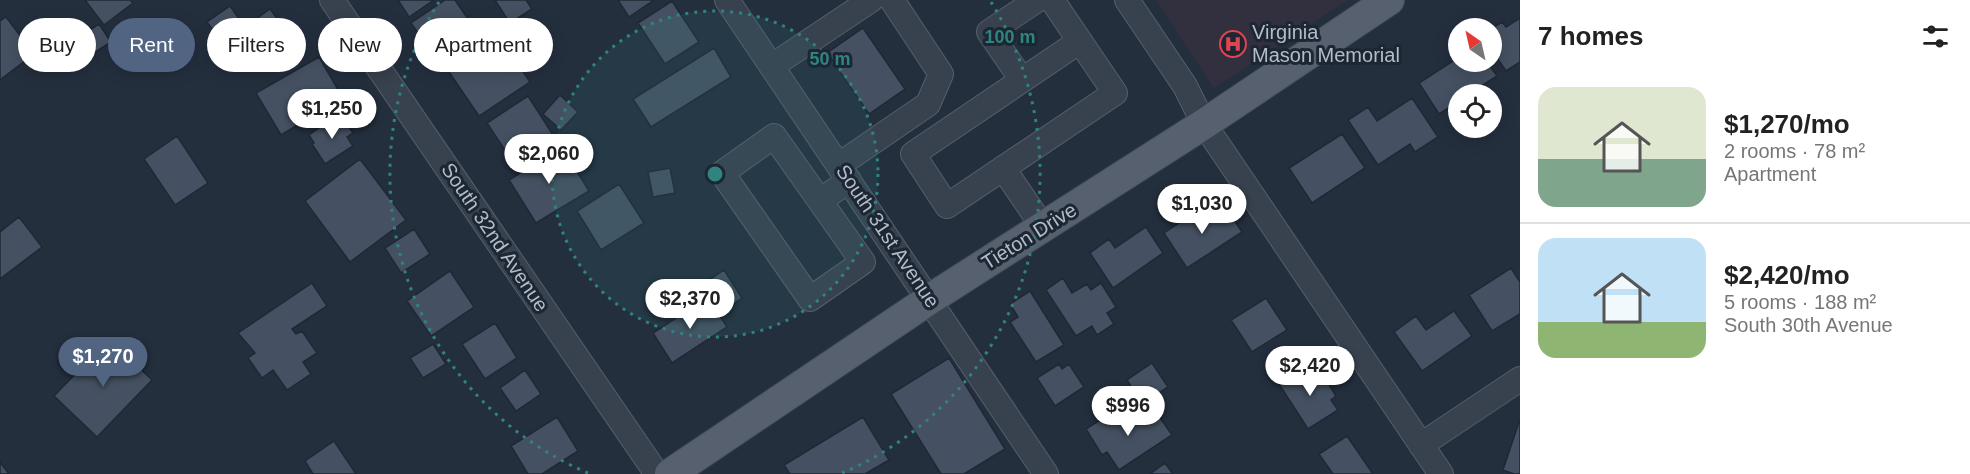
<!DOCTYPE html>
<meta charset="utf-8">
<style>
:root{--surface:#fff;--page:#f2f2f2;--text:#222;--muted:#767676;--line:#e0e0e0;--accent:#516482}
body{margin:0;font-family:Arial,sans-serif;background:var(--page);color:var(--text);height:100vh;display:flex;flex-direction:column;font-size:22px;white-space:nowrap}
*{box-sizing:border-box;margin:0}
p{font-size:20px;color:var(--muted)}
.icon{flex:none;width:33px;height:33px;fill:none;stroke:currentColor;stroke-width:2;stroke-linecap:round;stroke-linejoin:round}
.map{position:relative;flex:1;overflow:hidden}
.drawer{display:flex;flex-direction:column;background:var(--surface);width:450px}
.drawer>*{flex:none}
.banner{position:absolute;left:18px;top:18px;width:570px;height:54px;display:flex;gap:12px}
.needle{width:39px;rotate:326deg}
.fabs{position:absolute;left:1448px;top:18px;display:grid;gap:12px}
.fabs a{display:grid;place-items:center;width:54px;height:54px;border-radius:50%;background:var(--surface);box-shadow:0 3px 15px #0003;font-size:30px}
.price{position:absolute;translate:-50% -51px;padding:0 14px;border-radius:21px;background:#fff;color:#222;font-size:20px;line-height:39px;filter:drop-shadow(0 2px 3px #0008)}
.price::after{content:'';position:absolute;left:50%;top:36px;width:18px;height:14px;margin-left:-9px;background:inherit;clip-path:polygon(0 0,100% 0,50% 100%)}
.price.on{background:var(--accent);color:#fff}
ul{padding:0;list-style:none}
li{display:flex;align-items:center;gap:18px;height:150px;padding:0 18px}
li+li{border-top:2px solid var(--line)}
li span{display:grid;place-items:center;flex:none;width:168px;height:120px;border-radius:18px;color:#555}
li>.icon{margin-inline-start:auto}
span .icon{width:72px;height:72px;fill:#fffc;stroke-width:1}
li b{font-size:26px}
h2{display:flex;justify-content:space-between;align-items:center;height:72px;padding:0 18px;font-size:26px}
.chip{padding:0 21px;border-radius:27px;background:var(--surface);box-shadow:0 3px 15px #0003;font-size:21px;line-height:54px}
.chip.on{background:var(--accent);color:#fff}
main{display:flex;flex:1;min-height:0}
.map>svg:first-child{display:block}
</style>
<main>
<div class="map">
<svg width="1520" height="474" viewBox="0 0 1520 474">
<rect width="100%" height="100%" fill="#242f3e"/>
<!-- medical -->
<path fill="#32303f" d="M1156 0H1348L1214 88Z"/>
<!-- building -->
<path fill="#455162" stroke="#1f2835" stroke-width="1.5" d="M85 0H130L133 3 104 25Z
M398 0H434L409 17Z
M445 0H455L479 35 438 62 411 23Z
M495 0H526L532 9 510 23Z
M618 0H654L629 17Z
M672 1 699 42 665 64 638 23Z
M230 6 242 23 219 39 207 22Z
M270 9 294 41 266 62 242 29Z
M6 17 34 54 0 80V21Z
M1520 18V62L1506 71 1491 49V29L1502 22 1506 27Z
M99 24 111 42 94 53 82 35Z
M863 28 905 89 869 114 827 53Z
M500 37 530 82 479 116 449 72Z
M1458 45V62H1487L1497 76 1469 94H1458V102L1439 114 1419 83 1456 59 1450 51Z
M714 48 731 77 651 127 633 99Z
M319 57 343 98 281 135 256 93Z
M560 95 578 112 561 130 543 114Z
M528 96 555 138 514 164 487 123Z
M1412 98 1438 137 1415 152 1410 144 1378 165 1348 120 1368 107 1377 121Z
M334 117 339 125 345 121 353 133 347 137 353 146 325 164 312 144 314 143 309 135Z
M1342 134 1365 168 1312 203 1289 168Z
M177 136 208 183 175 205 144 159Z
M562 147 589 191 536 223 509 180Z
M360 159 406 220 350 262 305 201Z
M670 168 675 193 653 197 648 172Z
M619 184 644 223 601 250 577 211Z
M1224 205 1242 232 1187 268 1164 233 1194 213 1200 222Z
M19 217 42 247 0 279V232Z
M1146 227 1163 253 1113 288 1090 253 1109 239 1115 248Z
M414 229 430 254 401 273 385 248Z
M1511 268 1520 282V314L1492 331 1469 295Z
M724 270 742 298 726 309 707 281Z
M450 271 474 307 431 336 407 301Z
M1063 278 1072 293 1087 284 1091 290 1101 283 1116 307 1107 313 1114 324 1097 335 1092 326 1076 336 1046 290Z
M312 283 327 306 292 329 296 334 302 331 317 353 303 362 311 374 287 390 273 370 262 378 248 358 255 353 238 333Z
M1030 291 1064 345 1036 362 1010 322 1018 317 1010 304Z
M708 297 727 327 672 363 653 333Z
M1266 298 1287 330 1252 352 1231 320Z
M1454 311 1472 336 1422 371 1394 332 1416 316 1426 330Z
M495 323 517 358 485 379 462 344Z
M109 339 152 380 97 437 54 396Z
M433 344 446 364 423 378 410 358Z
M949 358 1005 449 964 474H941L891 394Z
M1152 363 1168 387 1142 404 1127 380Z
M1059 364 1062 369 1069 364 1084 387 1055 406 1037 378Z
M525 370 541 394 516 411 500 388Z
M1301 370 1306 379 1320 370 1336 396 1331 400 1338 410 1308 429 1279 384Z
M1154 409 1172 435 1119 470 1107 452 1102 455 1086 429 1106 416 1110 421 1121 414 1129 425Z
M557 417 578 451 542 474H528L511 446Z
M863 417 889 460 865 474H790L784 465Z
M1520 419V474H1514L1503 470Z
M1347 436 1373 474H1333L1319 454Z
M334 441 356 474H313L305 461Z
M0 462 9 474H0Z
M1165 463 1173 474H1150Z"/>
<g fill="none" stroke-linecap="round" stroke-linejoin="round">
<defs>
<path id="minor" d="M332 0 657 474
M727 0 1046 474
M1052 0 1115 93 947 206 913 154 1080 41
M1127 0 1185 86 1204 124 1441 474
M772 66 871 0
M1022 80 989 32 1037 0
M839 165 928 104 941 74 892 0
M1003 168 1043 227
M820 201 774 136 722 173 810 299 863 262 820 201 849 180
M1421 445 1520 379"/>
<path id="major" d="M670 474 930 299 1204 124 1389 0"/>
</defs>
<!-- minor casing -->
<use href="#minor" stroke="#565f6c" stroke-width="26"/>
<!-- major casing -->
<use href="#major" stroke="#414a57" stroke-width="32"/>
<!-- minor -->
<use href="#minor" stroke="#38414e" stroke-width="24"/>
<!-- major -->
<use href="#major" stroke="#56606e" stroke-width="30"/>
</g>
<!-- distance rings -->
<circle cx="715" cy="174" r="163" fill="#308480" fill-opacity=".12"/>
<g fill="none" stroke="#308480" stroke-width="3" stroke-dasharray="3 6">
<circle cx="715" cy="174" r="163"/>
<path d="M588 473A325 325 0 0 1 439 2M991 2A325 325 0 0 1 842 473"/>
</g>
<!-- icons -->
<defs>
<symbol id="hospital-ring" viewBox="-11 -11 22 22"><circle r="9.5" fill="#1d2633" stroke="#e0444e" stroke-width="1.5"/><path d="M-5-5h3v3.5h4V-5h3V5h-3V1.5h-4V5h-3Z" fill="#e0444e"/></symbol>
</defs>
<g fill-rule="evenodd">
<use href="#hospital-ring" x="1218" y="29" width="30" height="30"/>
</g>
<g text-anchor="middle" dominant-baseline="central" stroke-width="6" stroke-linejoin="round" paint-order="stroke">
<!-- poi labels -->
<g font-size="20" fill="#b4bcc9" stroke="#1d2633" text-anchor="start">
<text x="1252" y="32">Virginia<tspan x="1252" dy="23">Mason Memorial</tspan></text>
</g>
<!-- street labels -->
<g font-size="20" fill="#b4bcc9" stroke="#1d2633">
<text transform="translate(888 236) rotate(56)">South 31st Avenue</text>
<text transform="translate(1029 236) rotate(-32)">Tieton Drive</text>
<text transform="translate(495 237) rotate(56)">South 32nd Avenue</text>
</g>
</g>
<circle cx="715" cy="174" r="9" fill="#308480" stroke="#1d2633" stroke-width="3"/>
<g font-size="18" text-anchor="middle" font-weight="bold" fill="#308480" stroke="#1d2633" stroke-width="6" stroke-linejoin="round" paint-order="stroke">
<text x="1010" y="43">100 m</text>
<text x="830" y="65">50 m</text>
</g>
</svg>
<div class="fabs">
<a><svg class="needle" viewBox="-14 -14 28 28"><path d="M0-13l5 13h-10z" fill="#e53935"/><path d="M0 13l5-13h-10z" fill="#767676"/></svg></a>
<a><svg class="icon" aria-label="locate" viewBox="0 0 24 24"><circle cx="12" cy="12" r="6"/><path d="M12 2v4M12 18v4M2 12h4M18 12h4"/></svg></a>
</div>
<b class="price" style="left:332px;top:140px">$1,250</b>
<b class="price" style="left:549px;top:185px">$2,060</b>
<b class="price" style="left:1202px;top:235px">$1,030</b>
<b class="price" style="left:690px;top:330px">$2,370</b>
<b class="price on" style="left:103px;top:388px">$1,270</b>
<b class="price" style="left:1310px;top:397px">$2,420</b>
<b class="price" style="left:1128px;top:437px">$996</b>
<div class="banner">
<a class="chip">Buy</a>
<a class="chip on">Rent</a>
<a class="chip">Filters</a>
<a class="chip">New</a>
<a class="chip">Apartment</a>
</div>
</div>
<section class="drawer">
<h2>7 homes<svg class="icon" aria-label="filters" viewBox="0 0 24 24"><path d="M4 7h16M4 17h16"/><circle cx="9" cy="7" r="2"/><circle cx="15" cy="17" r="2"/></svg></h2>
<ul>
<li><span style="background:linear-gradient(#dfe7d0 60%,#7fa58c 0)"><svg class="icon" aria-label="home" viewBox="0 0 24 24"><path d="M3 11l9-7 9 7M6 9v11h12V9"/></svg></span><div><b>$1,270/mo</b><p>2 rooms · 78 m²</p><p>Apartment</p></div></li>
<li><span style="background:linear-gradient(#bfe0f5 70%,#8fb573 0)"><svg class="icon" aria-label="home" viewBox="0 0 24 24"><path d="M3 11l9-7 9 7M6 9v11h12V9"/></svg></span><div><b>$2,420/mo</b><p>5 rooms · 188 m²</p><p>South 30th Avenue</p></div></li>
</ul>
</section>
</main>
